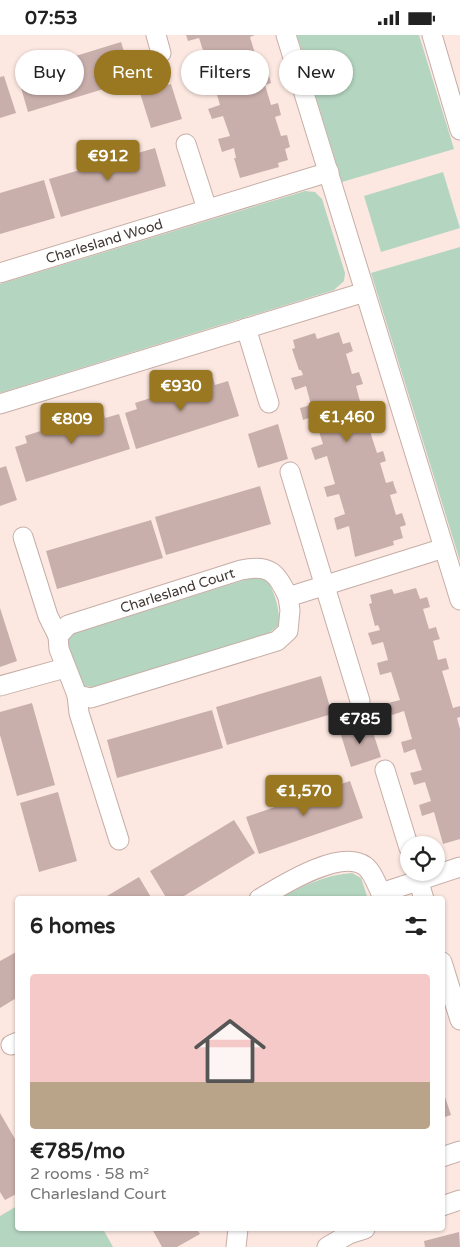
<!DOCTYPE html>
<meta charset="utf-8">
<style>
:root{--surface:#fff;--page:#f2f2f2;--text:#222;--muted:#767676;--accent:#9a7822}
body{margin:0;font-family:"Varela Round",sans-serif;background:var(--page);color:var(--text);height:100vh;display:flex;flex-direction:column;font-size:19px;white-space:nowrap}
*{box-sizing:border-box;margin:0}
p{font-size:16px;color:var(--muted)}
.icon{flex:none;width:28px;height:28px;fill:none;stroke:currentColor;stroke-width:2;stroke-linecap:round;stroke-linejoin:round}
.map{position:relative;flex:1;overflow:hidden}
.details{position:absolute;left:15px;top:861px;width:430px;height:335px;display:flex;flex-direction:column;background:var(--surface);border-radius:5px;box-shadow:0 1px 4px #0004}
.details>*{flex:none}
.banner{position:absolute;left:15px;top:15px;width:430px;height:45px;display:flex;gap:10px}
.buttons{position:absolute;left:400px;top:801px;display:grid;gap:10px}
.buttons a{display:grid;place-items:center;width:45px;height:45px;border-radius:50%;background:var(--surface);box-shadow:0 1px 4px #0004;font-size:25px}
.price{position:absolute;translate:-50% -42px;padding:0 11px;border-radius:5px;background:var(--accent);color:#fff;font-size:16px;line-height:32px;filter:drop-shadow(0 1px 2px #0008)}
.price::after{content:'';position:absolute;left:50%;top:30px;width:15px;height:11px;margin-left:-8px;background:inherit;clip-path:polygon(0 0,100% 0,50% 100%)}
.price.active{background:#222;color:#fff}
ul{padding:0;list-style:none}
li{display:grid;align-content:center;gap:10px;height:265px;padding:0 15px}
li span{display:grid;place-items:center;height:155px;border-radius:5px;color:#555}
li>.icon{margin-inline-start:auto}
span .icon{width:90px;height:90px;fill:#fffc;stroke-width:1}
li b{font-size:21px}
h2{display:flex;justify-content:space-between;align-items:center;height:60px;padding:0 15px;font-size:21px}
.pill{padding:0 18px;border-radius:22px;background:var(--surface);box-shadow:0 1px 4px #0004;font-size:18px;line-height:45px}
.pill.active{background:var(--accent);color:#fff}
.status{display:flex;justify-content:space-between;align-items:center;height:35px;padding:0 25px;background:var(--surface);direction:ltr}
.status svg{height:14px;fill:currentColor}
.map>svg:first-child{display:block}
</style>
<div class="status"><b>07:53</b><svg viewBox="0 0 49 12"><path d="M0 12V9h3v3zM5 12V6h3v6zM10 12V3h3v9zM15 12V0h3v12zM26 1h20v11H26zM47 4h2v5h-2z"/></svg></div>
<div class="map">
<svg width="460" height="1212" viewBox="0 0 460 1212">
<rect width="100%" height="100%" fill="#fce8e1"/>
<!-- green -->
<path fill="#b4d5c0" d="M297 0H419L454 114 342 147Z
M443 137 460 193 381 217 364 161Z
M305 156 315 157 322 164 345 238 344 246 334 255 0 358V249Z
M460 212V526L371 238Z
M254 542 267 545C275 558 280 575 279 590L268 599 93 652 82 651 67 608 69 600Z
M352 838 361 843 368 864H279C303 851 324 840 352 838Z
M17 1171 18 1194H103L113 1212H0V1181Z"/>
<!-- building -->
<path fill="#c9afac" d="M186 0H255L250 2 261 39 268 37 271 48 265 50 271 70 278 68 281 80 275 82 281 101 287 100 290 112 285 114 288 125 278 128 279 132 240 143 234 123H236L234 113 222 117 218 104 230 101 223 81 212 84 208 74 220 70 212 43 200 46 196 34 208 31 199 3 188 6Z
M121 7 133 45 28 77 17 39Z
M4 41 16 78 0 83V42Z
M171 49 182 84 151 93 140 58Z
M155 113 166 151 61 182 49 144Z
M44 145 55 183 0 199V158Z
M339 297 343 309 350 307 353 316 346 319 352 339 359 337 363 349 356 351 361 370 369 367 372 378 365 381 377 418 383 416 384 419 386 426 380 428 386 448 393 446 394 450 397 458 390 460 396 480 402 478 406 490 400 492 403 503 393 506 394 510 355 522 349 491 337 495 334 483 345 479 339 459 327 462 324 452 335 449 327 421 315 425 311 413 323 409 314 381 303 385 300 373 311 370 306 351 295 355 291 343 303 340 301 335H299L292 314 295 313 293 305 315 298 317 304Z
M213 343 215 350 228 346 239 381 136 414 125 378 137 374 135 368Z
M103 376 105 383 119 379 130 414 26 447 15 412 27 408 25 401Z
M278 389 288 424 258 433 248 399Z
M6 431 17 465 0 471V433Z
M260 451 271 489 166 520 155 482Z
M151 485 163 523 57 554 46 516Z
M416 553 420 564 427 562 428 565 430 572 423 574 429 594 436 592 438 599 440 604 433 606 438 625 446 623 449 634 442 636 453 673 460 671V682L457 683 460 694V804L443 809 434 777 422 781 419 770 431 766 425 747 414 750 410 738 422 735 415 714 404 718 401 707 412 704 404 676 392 680 388 668 400 665 391 637 380 640 377 628 388 625 383 607 372 610 368 598 380 595 378 590 375 591 369 569 372 568 370 560 392 554 394 559Z
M0 573 17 626 0 632Z
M321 641 332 679 227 710 216 672Z
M32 668 55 750 17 761 0 700V677Z
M212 675 223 713 117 743 107 705Z
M370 688 381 722 351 732 340 697Z
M350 746 363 783 259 819 246 782Z
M58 757 77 826 39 837 20 768Z
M234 785 255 818 179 864H167L150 836Z
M139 842 152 864H102Z
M18 916V962L0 973V926Z
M442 1053 451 1080 442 1083Z
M0 1078 18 1109V1158L5 1165 0 1157Z
M152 1194H197L200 1199 177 1212H162Z
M459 1197 460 1212H425L424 1206Z"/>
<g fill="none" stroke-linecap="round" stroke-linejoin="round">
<defs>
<g id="minor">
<path d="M156 0 161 18"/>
<path d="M286 0 460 565"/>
<path d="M432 0 460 95"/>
<path d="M186 109 207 174"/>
<path id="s1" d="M0 238 329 137"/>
<path d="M246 293 269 368"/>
<path d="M0 369 365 257"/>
<path d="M290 437 360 666"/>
<path d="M23 502 48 581 58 601"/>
<path id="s2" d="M288 562 290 575 288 596 277 606 91 663 77 660 59 614 58 601 68 590 241 535C269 529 277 537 288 562L444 513"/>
<path d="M0 651 65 633"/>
<path d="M77 660 79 678 119 805"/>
<path d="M385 735 409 813"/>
<path d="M416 838 424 864"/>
<path d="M259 864C281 851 340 813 365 831 372 836 377 850 381 858"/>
<path d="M382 864 381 858 460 832"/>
<path d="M442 927 460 985"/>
<path d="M11 1010 18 1007"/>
<path d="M442 1122 460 1116"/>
<path d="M442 1171 460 1165"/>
<path d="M236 1212 238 1194"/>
<path d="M327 1212 349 1199 365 1194"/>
</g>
</defs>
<!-- minor casing -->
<use href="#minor" stroke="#c6aea6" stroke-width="21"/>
<!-- minor -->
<use href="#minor" stroke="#fff" stroke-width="19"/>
</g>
<g text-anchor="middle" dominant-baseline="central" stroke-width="4" stroke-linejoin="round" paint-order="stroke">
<!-- street labels -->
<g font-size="14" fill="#413834" stroke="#fff">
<text stroke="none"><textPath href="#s1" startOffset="109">Charlesland Wood</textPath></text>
<text stroke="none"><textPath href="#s2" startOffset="450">Charlesland Court</textPath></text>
</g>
</g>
</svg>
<div class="buttons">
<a><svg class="icon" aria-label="locate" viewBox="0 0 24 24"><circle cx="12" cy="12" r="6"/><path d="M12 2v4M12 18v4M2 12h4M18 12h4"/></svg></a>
</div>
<b class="price" style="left:108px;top:147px">€912</b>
<b class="price" style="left:181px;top:377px">€930</b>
<b class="price" style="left:347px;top:408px">€1,460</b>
<b class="price" style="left:72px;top:410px">€809</b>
<b class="price active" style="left:360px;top:710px">€785</b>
<b class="price" style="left:304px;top:782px">€1,570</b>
<div class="banner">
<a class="pill">Buy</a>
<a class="pill active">Rent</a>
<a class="pill">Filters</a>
<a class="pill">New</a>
</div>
<section class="details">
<h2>6 homes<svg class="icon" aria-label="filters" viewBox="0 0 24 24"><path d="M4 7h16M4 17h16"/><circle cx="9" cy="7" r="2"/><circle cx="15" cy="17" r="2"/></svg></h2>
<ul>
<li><span style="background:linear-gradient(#f6c9c9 70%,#b9a48a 0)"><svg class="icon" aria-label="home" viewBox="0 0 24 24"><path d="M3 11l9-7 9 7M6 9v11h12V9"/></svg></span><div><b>€785/mo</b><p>2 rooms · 58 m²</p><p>Charlesland Court</p></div></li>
</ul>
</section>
</div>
